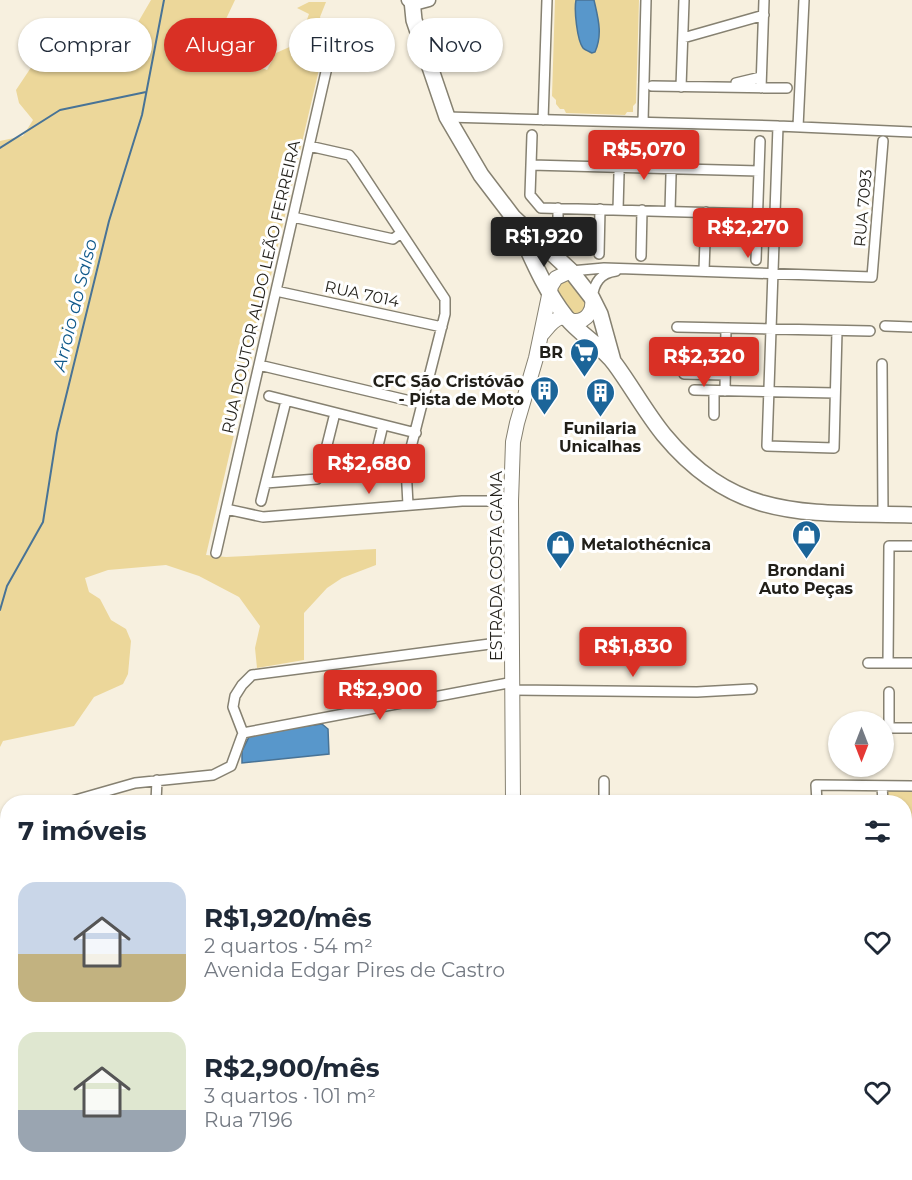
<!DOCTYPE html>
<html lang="pt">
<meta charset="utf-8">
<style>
:root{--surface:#fff;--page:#f2f2f3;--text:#1f2937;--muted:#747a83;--accent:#d93025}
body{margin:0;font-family:Montserrat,sans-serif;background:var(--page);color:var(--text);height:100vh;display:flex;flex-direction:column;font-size:22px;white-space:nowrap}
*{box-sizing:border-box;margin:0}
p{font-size:20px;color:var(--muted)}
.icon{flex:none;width:33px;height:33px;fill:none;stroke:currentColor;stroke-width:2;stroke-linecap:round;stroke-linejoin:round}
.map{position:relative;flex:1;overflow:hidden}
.drawer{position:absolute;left:0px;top:795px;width:912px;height:386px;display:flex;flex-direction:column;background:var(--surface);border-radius:24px 24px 0 0;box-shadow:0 2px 4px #0004}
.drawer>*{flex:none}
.top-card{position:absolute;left:18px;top:18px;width:600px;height:54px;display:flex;gap:12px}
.needle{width:39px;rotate:180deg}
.fabs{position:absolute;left:828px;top:711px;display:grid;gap:12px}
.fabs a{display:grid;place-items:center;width:66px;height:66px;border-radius:50%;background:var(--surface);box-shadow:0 2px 4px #0004;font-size:30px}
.price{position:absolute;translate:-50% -51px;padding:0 14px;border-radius:6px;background:var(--accent);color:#fff;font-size:20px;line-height:39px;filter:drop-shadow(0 2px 3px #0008)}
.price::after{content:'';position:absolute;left:50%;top:36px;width:18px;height:14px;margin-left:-9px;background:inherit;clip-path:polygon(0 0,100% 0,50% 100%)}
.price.active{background:#222;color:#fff}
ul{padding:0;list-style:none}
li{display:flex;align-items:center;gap:18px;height:150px;padding:0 18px}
li span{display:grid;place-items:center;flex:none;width:168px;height:120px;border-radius:18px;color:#555}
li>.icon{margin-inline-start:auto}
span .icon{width:72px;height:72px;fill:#fffc;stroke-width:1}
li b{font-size:26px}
h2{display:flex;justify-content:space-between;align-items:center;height:72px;padding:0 18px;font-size:26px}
.pill{padding:0 21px;border-radius:27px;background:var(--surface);box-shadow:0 2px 4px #0004;font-size:21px;line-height:54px}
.pill.active{background:var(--accent);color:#fff}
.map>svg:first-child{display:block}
</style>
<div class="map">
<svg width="912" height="1180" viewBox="0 0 912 1180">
<rect width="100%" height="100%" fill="#f7f0df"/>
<!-- green -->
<path fill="#ecd79a" d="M151 0H235L226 19 203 33 207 47 250 28 251 30 244 38V46L240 59 267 70 276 53 294 45 305 25 309 14 297 8 309 2H326L320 17 327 35 206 555 226 557 376 549V565L342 578 327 588 304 613V660L257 668 255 648 260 626 239 597 199 576 166 565 108 570 85 578 89 592 100 599 111 620 126 629 131 641 128 674 123 684 94 697 74 726 3 741 0 747V141L23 136 33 120 19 103 16 90 46 45 65 39 102 37 126 43Z
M555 0H639L636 103 633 106V112H627L625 115 566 113 564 109H560L556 104V100L552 96Z
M565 281 571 282 585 301 586 307 581 314H572C565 304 548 289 565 281Z
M888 790H912V870L905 871 904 802H888Z
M137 1173H198L215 1180H143Z
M642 1173H823V1180H660Z"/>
<!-- water -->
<path fill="#5897cb" stroke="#487396" stroke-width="1.5" d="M576 0H594C598 18 603 34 595 52L592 53C590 52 585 50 583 48 577 40 574 10 576 0Z
M322 724 328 729 329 754 242 763V751L251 733Z"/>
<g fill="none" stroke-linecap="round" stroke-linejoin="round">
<!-- stream -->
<path stroke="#487396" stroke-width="2" d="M0 148 60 110 146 92
M0 610 7 586 43 522 57 433 109 221 142 115 164 0"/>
<defs>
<path id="minor" d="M683 38 764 15
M652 86 787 88
M681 87 684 0
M736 87V83L761 77
M761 88 764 0
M447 117 778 126 912 132
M543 120 547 0
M643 122 646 0
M778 126 767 446 834 448 837 331
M798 127 804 0
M532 135 530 195 541 208 758 214
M309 146 349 155 354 161 445 299V314L406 467 408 505
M531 165 759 171
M618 210 620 137
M670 211 672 139
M293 217 393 239 401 233
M542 244 558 228V208
M599 254 600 209
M641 256 642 210
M756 260 760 141
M571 271 604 268 872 277 883 141
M704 271 706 212
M276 291 442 327
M592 298C594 283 600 273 616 271
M885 326 912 327
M677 327 870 331
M882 364 883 514
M259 365 423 404
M684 374 725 375
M694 390 835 393
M725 391 726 328
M269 396 416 433
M714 415V391
M325 453 335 413
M360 475 388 473
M371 475 383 425
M266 483 317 479
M261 501 286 401
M226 509 263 517 462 501H511
M216 553 336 28
M868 663H912
M888 663 889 546H912
M513 690 697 692 752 689
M889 692V728
M884 728H912
M243 733 513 682
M882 786 883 802
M72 801 135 783 213 775 231 766 243 733 233 707 235 696 242 685 252 675 513 641
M156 802 157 780
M604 802V781
M817 802 816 785 912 786
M904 875 912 874
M904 943H912
M0 1041 8 1040
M72 1173 73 1180
M245 1173 265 1180
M272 1173 291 1180
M475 1173 493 1180
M631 1173 649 1180
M827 1176 912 1173"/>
<path id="tertiary" d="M408 0 414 4 429 0"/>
<path id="secondary" d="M542 334C547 329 552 320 560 318 565 317 569 320 574 321 588 322 594 309 592 298
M513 802 511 501 513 442 517 423 536 358 551 286 556 278 571 271
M550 1173 551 1180"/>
<path id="primary" d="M412 0 414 20 447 117 481 175 513 217 571 271 592 298 600 314 613 361
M513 217C529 251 543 288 566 317 580 335 602 346 615 364 632 387 646 413 664 435 737 523 809 512 912 515"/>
</defs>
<!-- minor casing -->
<use href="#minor" stroke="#868171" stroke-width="12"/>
<!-- tertiary casing -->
<use href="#tertiary" stroke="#868171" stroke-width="15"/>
<!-- secondary casing -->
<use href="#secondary" stroke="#868171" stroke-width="16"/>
<!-- primary casing -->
<use href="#primary" stroke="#868171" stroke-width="18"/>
<!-- minor -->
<use href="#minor" stroke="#fff" stroke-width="9"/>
<!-- tertiary -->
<use href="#tertiary" stroke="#fff" stroke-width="12"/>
<!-- secondary -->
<use href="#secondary" stroke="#fff" stroke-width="14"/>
<!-- primary -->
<use href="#primary" stroke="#fff" stroke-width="15"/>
</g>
<!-- icons -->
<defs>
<symbol id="supermarket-pin" viewBox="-11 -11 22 30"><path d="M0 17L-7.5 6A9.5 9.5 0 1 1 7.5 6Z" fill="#1c6599" stroke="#fff"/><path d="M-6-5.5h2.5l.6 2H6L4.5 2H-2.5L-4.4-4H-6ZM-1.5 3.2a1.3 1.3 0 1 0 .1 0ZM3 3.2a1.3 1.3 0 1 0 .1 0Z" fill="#fff"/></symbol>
<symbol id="building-pin" viewBox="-11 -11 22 30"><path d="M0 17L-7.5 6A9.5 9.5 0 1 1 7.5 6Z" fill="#1c6599" stroke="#fff"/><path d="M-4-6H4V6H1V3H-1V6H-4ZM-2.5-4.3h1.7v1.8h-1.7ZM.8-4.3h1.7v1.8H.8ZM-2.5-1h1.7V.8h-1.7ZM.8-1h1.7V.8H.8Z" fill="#fff"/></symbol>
<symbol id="shop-pin" viewBox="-11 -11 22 30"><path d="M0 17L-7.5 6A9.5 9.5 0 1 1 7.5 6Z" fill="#1c6599" stroke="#fff"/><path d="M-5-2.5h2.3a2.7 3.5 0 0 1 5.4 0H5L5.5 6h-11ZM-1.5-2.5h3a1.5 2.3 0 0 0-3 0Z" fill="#fff"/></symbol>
</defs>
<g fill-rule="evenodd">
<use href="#supermarket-pin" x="568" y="336" width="33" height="45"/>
<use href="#building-pin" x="528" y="374" width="33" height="45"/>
<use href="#building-pin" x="584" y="376" width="33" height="45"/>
<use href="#shop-pin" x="790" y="518" width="33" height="45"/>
<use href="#shop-pin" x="544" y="528" width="33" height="45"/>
</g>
<g text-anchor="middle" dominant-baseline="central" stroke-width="6" stroke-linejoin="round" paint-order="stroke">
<!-- street labels -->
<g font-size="16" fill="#211f19" stroke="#fff">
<text transform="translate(863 208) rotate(-85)">RUA 7093</text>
<text transform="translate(261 287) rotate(-77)">RUA DOUTOR ALDO LEÃO FERREIRA</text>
<text transform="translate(362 294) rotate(12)">RUA 7014</text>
<text transform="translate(496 566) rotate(-90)">ESTRADA COSTA GAMA</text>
</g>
<!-- poi labels -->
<g font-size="16" font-weight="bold" fill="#211f19" stroke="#fff" text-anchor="end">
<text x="563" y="352">BR</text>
<text x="524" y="381">CFC São Cristóvão<tspan x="524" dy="18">- Pista de Moto</tspan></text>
<text x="600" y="428" text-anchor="middle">Funilaria<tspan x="600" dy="18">Unicalhas</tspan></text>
<text x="581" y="544" text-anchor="start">Metalothécnica</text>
<text x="806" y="570" text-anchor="middle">Brondani<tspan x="806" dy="18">Auto Peças</tspan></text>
</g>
<!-- water labels -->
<g font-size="18" font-style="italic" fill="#115a8b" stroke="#fff">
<text transform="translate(75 305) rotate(-76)">Arroio do Salso</text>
</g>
</g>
</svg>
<div class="fabs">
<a><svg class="needle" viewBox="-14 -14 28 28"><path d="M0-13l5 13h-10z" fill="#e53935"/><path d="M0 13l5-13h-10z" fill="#747a83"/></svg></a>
</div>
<b class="price" style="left:644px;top:181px">R$5,070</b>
<b class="price" style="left:748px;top:259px">R$2,270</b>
<b class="price active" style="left:544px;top:268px">R$1,920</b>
<b class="price" style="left:704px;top:388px">R$2,320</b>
<b class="price" style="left:369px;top:495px">R$2,680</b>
<b class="price" style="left:633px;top:678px">R$1,830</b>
<b class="price" style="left:380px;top:721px">R$2,900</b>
<div class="top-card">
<a class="pill">Comprar</a>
<a class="pill active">Alugar</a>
<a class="pill">Filtros</a>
<a class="pill">Novo</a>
</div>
<section class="drawer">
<h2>7 imóveis<svg class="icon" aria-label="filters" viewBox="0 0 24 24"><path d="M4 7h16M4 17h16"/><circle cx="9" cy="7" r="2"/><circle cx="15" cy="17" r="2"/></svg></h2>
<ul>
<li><span style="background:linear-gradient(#c9d6e8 60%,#c2b280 0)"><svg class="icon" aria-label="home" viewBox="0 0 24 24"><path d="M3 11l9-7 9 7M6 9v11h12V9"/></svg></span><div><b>R$1,920/mês</b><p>2 quartos · 54 m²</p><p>Avenida Edgar Pires de Castro</p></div><svg class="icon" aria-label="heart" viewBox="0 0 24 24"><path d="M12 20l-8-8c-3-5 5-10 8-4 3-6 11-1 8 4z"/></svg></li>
<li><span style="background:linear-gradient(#dfe7d0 65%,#9aa5b1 0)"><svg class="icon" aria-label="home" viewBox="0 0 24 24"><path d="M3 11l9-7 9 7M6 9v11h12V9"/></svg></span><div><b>R$2,900/mês</b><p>3 quartos · 101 m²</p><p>Rua 7196</p></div><svg class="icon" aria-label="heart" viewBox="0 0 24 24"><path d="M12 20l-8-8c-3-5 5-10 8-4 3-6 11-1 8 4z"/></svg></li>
</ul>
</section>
</div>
